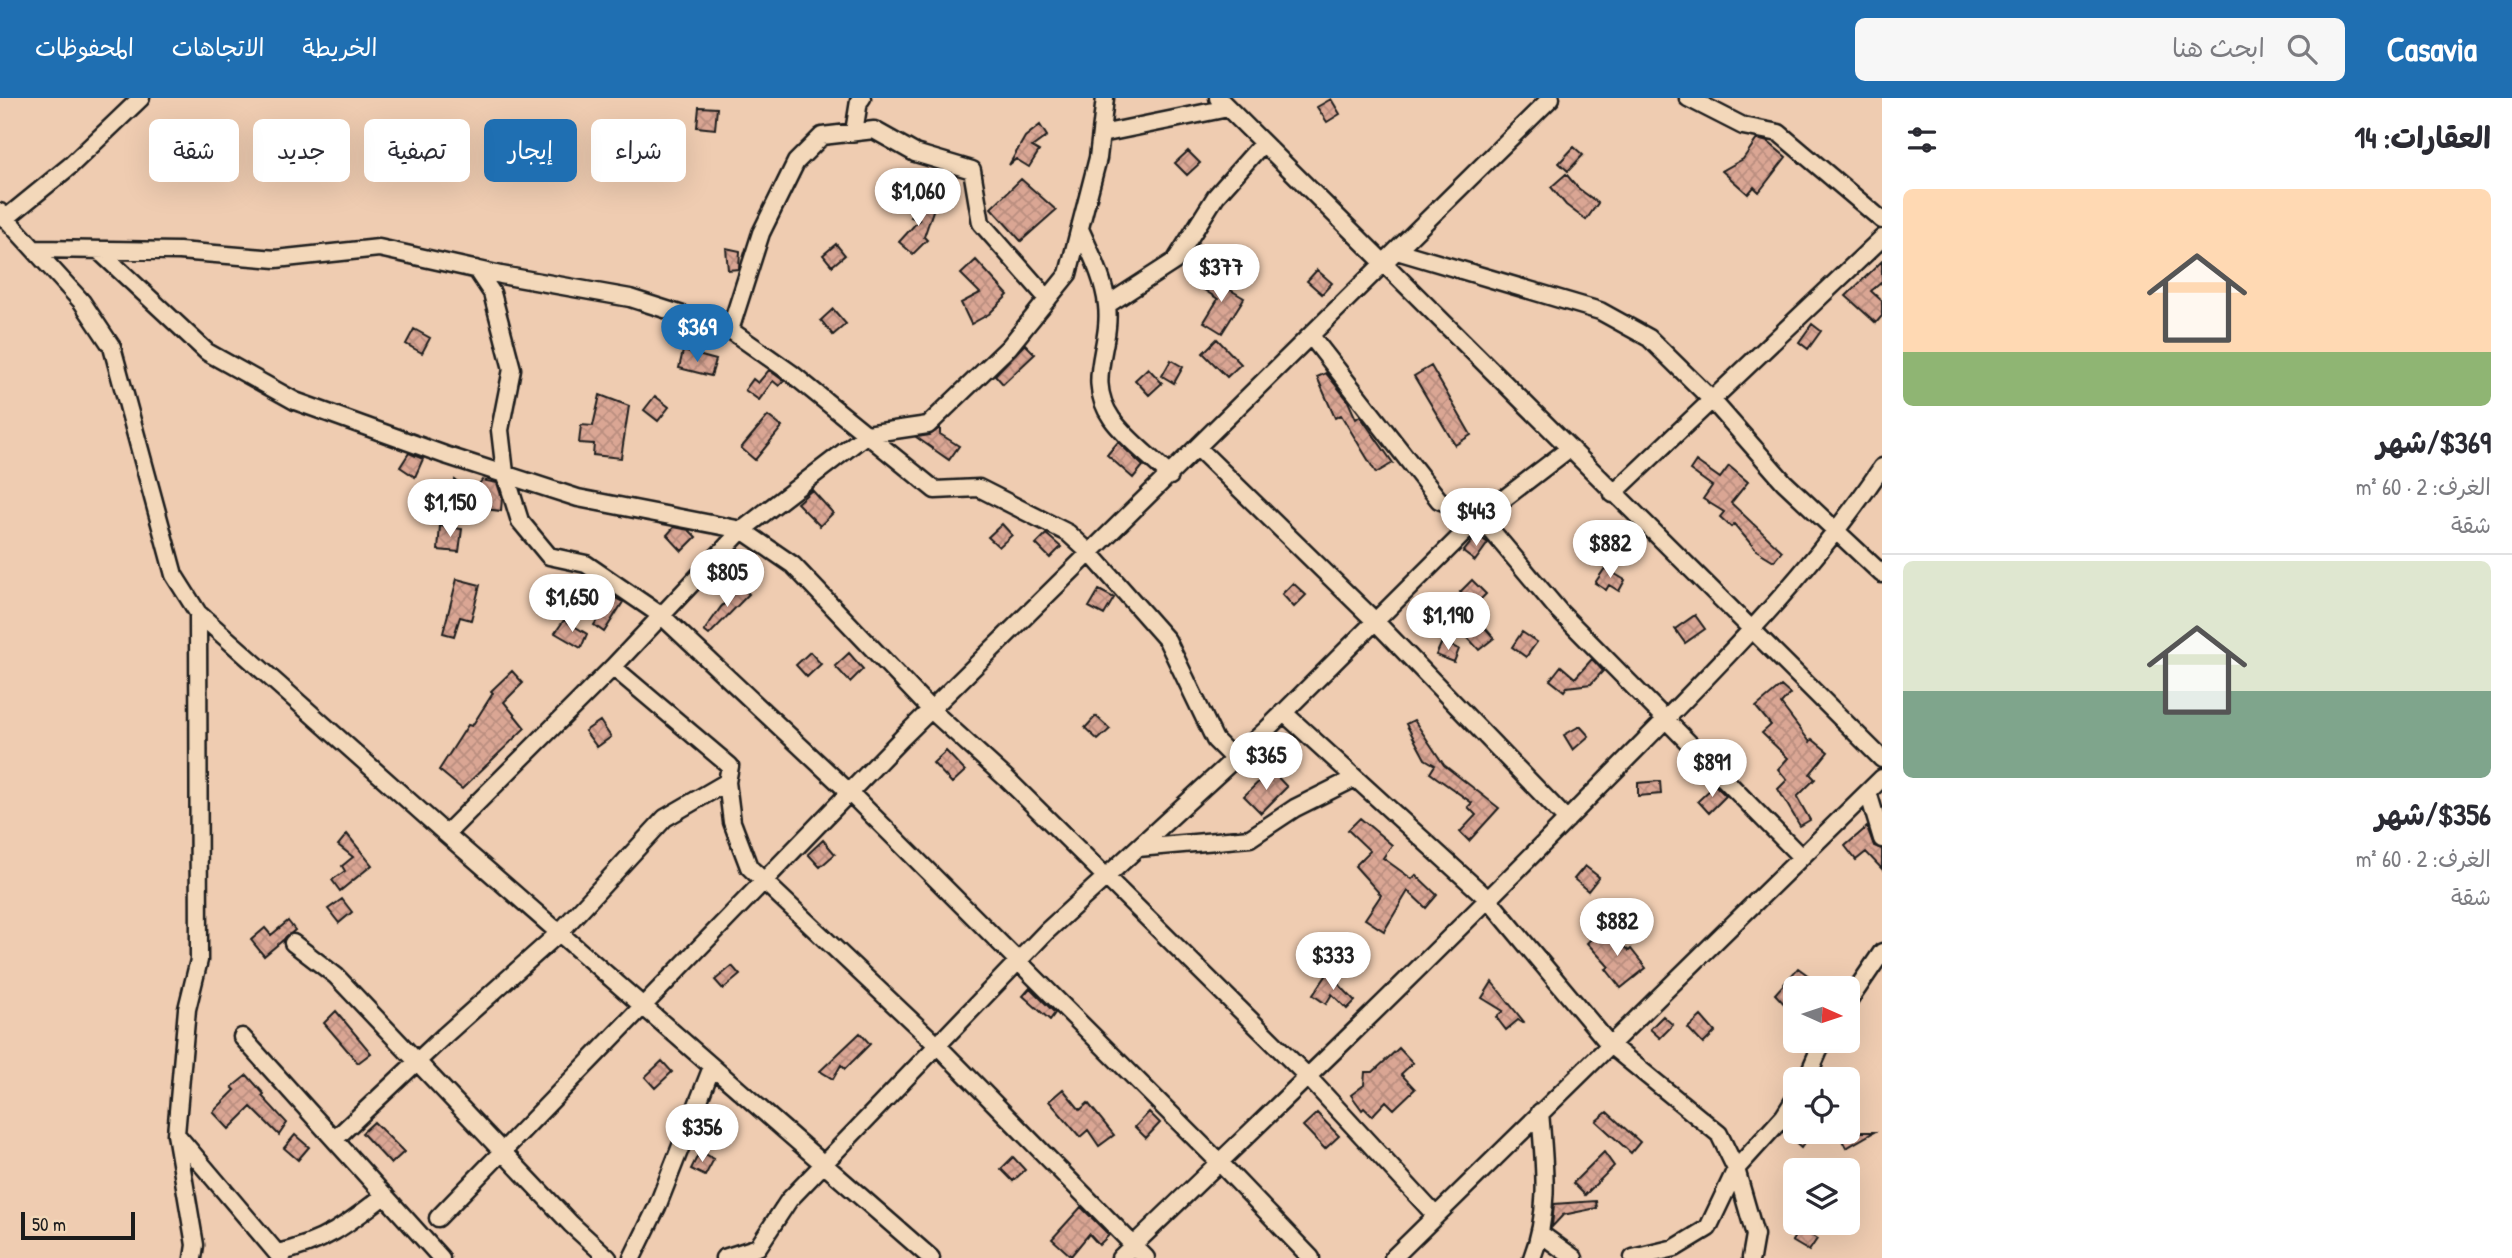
<!DOCTYPE html>
<html lang="ar">
<meta charset="utf-8">
<style>
:root{--surface:#fff;--page:#f7f7f7;--text:#2b2b33;--muted:#7c7c81;--line:#e1e1e2;--accent:#1f6fb2}
body{margin:0;font-family:"Patrick Hand","Playpen Sans Arabic",sans-serif;background:var(--page);color:var(--text);direction:rtl;height:100vh;display:flex;flex-direction:column;font-size:26px;white-space:nowrap}
*{box-sizing:border-box;margin:0}
p{font-size:23px;color:var(--muted)}
.icon{flex:none;width:38px;height:38px;fill:none;stroke:currentColor;stroke-width:2;stroke-linecap:round;stroke-linejoin:round}
.map{position:relative;flex:1;overflow:hidden;direction:ltr}
.panel{display:flex;flex-direction:column;background:var(--surface);width:630px}
.panel>*{flex:none}
.top-card{position:absolute;left:21px;top:21px;width:665px;height:63px;direction:rtl;display:flex;gap:14px}
.needle{width:46px;rotate:93deg}
.fabs{position:absolute;left:1783px;top:878px;display:grid;gap:14px}
.fabs a{display:grid;place-items:center;width:77px;height:77px;border-radius:10px;background:var(--surface);box-shadow:0 7px 28px #0002;font-size:35px}
.scale{position:absolute;left:21px;bottom:18px;width:114px;box-sizing:border-box;padding-left:7px;border:4px solid #1c1c1c;border-top:0;font-size:19px;line-height:24px;white-space:nowrap;color:#1c1c1c;-webkit-text-stroke:5px #f3d8ba;paint-order:stroke}
.price{position:absolute;translate:-50% -60px;padding:0 16px;border-radius:24px;background:#fff;color:#222;font-size:23px;line-height:46px;filter:drop-shadow(0 2px 4px #0008)}
.price::after{content:'';position:absolute;left:50%;top:42px;width:21px;height:16px;margin-left:-10px;background:inherit;clip-path:polygon(0 0,100% 0,50% 100%)}
.price.current{background:var(--accent);color:#fff}
ul{padding:0;list-style:none}
li{display:grid;align-content:center;gap:14px;height:371px;padding:0 21px}
li+li{border-top:2px solid var(--line)}
li span{display:grid;place-items:center;height:217px;border-radius:10px;color:#555}
li>.icon{margin-inline-start:auto}
span .icon{width:126px;height:126px;fill:#fffc;stroke-width:1}
li b{font-size:30px}
h2{display:flex;justify-content:space-between;align-items:center;height:84px;padding:0 21px;font-size:30px}
.tag{padding:0 24px;border-radius:10px;background:var(--surface);box-shadow:0 7px 28px #0002;font-size:24px;line-height:63px}
.tag.current{background:var(--accent);color:#fff}
header{display:flex;align-items:center;gap:42px;box-sizing:border-box;height:98px;padding:0 35px;background:var(--accent);color:#fff}
header strong{font-size:33px}
nav{display:flex;gap:38px;margin-inline-start:auto;font-size:24px}
.search{width:490px;height:63px;background:var(--page);display:flex;align-items:center;gap:18px;box-sizing:border-box;padding:0 24px;border-radius:10px;color:var(--muted);font-size:26px}
main{display:flex;flex:1;min-height:0}
.map>svg:first-child{display:block}
</style>
<header>
<strong>Casavia</strong>
<div class="search"><svg class="icon" aria-label="search" viewBox="0 0 24 24"><circle cx="10" cy="10" r="6"/><path d="M15 15l6 6"/></svg>ابحث هنا</div>
<nav><a>الخريطة</a><a>الاتجاهات</a><a>المحفوظات</a></nav>
</header>
<main>
<section class="panel">
<h2>العقارات: 14<svg class="icon" aria-label="filters" viewBox="0 0 24 24"><path d="M4 7h16M4 17h16"/><circle cx="9" cy="7" r="2"/><circle cx="15" cy="17" r="2"/></svg></h2>
<ul>
<li><span style="background:linear-gradient(#ffd9b3 75%,#8fb573 0)"><svg class="icon" aria-label="home" viewBox="0 0 24 24"><path d="M3 11l9-7 9 7M6 9v11h12V9"/></svg></span><div><b>$369/شهر</b><p>الغرف: 2 · 60 m²</p><p>شقة</p></div></li>
<li><span style="background:linear-gradient(#dfe7d0 60%,#7fa58c 0)"><svg class="icon" aria-label="home" viewBox="0 0 24 24"><path d="M3 11l9-7 9 7M6 9v11h12V9"/></svg></span><div><b>$356/شهر</b><p>الغرف: 2 · 60 m²</p><p>شقة</p></div></li>
</ul>
</section>
<div class="map">
<svg width="1882" height="1160" viewBox="0 0 1882 1160">
<defs>
<pattern id="building-cross-hatch" width="8" height="8" patternUnits="userSpaceOnUse" patternTransform="scale(1.75)"><rect width="8" height="8" fill="#daa694"/><path d="M0 0l8 8M0 8l8-8" fill="none" stroke="#ba8e7f"/></pattern>
</defs>
<rect width="100%" height="100%" fill="#efccb1"/>
<filter id="ink" filterUnits="userSpaceOnUse"><feTurbulence type="fractalNoise" baseFrequency=".0143" numOctaves="2"/><feDisplacementMap in="SourceGraphic" scale="14" xChannelSelector="R" yChannelSelector="G"/><feConvolveMatrix kernelMatrix="1 2 1 2 8 2 1 2 1" color-interpolation-filters="sRGB"/></filter>
<g filter="url(#ink)">
<!-- building -->
<path fill="url(#building-cross-hatch)" stroke="#1c1c1c" stroke-width="2" d="M1331 1 1340 16 1327 24 1317 9Z
M699 9 717 10 715 31 697 29Z
M1040 27 1047 38 1032 49 1039 53 1029 69 1016 61 1009 67 1025 39Z
M1757 41 1768 44 1786 59 1759 94 1754 89 1748 96 1722 73 1743 61Z
M1574 49 1583 57 1568 73 1559 65Z
M1188 53 1200 65 1187 77 1175 65Z
M1566 76 1578 90 1598 105 1586 122 1566 107 1551 89Z
M1021 81 1056 112 1021 143 991 110Z
M917 104 931 110 936 104 924 139 927 142 913 156 899 144 919 122 911 119Z
M836 146 845 157 832 168 823 157Z
M726 150 740 153 739 171 728 172Z
M976 162 1008 197 989 216 971 226 961 205 980 195 961 176Z
M1882 163V184L1871 193 1882 203V218L1876 225 1846 198Z
M1317 172 1332 185 1322 196 1307 183Z
M1205 177 1244 200 1222 235 1204 224 1218 201 1198 188Z
M833 211 846 226 833 237 821 222Z
M1812 226 1821 233 1808 251 1799 244Z
M414 231 430 240 422 255 406 246Z
M1217 241 1241 266 1227 279 1203 255Z
M1025 246 1035 256 1003 286 995 277Z
M683 253 716 262 711 278 679 270Z
M1171 262 1183 269 1174 285 1162 278Z
M1431 268 1471 337 1455 347 1414 278Z
M1148 270 1162 285 1149 297 1135 282Z
M769 272 784 283 779 288 773 283 759 302 745 292 753 281 758 285Z
M1326 275 1347 301 1356 321 1360 318 1393 365 1376 375 1341 317 1335 320 1317 279Z
M600 297 629 308 621 360 593 357 594 346 579 345 581 327 593 328Z
M655 298 669 309 658 323 644 312Z
M768 318 782 329 755 362 741 350Z
M940 330V336L959 348 949 362 916 339 930 337Z
M1118 344 1143 368 1133 380 1107 357Z
M409 355 423 361 415 379 400 369Z
M1696 363 1720 380 1729 368 1748 384 1731 405 1782 453 1774 463 1756 452 1734 426 1731 429 1720 419 1724 414 1703 401 1712 388 1690 372Z
M455 382 473 394 482 382 497 385 502 400 501 413 454 407Z
M812 392 833 415 820 428 797 405Z
M1002 426 1012 437 999 449 988 439Z
M440 428 462 431 459 454 438 452Z
M674 429 689 432 696 439 682 453 667 437Z
M1046 436 1061 449 1050 460 1036 446Z
M1477 437 1488 445 1475 463 1463 454Z
M749 456 760 468 747 480 736 469Z
M1605 470 1625 482 1619 493 1609 487 1606 492 1595 485Z
M457 481 480 487 471 522 460 519 454 538 443 535Z
M1472 482 1486 496 1474 508 1460 494Z
M1293 485 1306 497 1294 509 1282 496Z
M741 488 749 496 709 537 704 533 721 509Z
M1099 492 1114 500 1104 517 1089 509Z
M612 498 623 504 604 534 594 527Z
M1472 515 1494 540 1479 552 1457 528Z
M1695 517 1705 531 1685 545 1675 531Z
M564 522 587 536 581 550 555 535Z
M1522 534 1537 544 1526 559 1512 549Z
M1442 544 1459 551 1454 564 1436 557Z
M810 554 821 566 807 579 796 567Z
M849 555 863 571 850 584 835 568Z
M1592 561 1603 573 1591 586 1567 589 1564 593 1550 582 1561 568 1575 580Z
M512 573 523 585 504 604 525 630 462 691 439 672 468 627 472 628 493 595 491 593Z
M1781 588 1790 596 1781 606 1810 644 1812 641 1828 654 1810 676 1815 681 1797 699 1810 722 1800 728 1778 691 1787 682 1778 671 1788 660 1762 635 1771 627 1756 609Z
M1096 618 1110 631 1098 642 1085 630Z
M1414 622 1444 667 1499 710 1469 743 1460 734 1476 717 1468 709 1472 705 1430 675 1435 667 1425 661 1406 626Z
M600 623 611 639 597 649 585 633Z
M1580 628 1589 638 1573 652 1564 637Z
M946 653 965 673 952 685 933 665Z
M1271 672 1287 689 1261 715 1244 698Z
M1660 683 1661 696 1638 698V685Z
M1715 687 1726 698 1709 715 1698 703Z
M1360 720 1392 747 1383 760 1412 781 1416 777 1437 797 1426 810 1408 793 1384 833 1365 821 1381 797 1355 768 1370 753 1348 732Z
M1867 729 1874 748 1882 751V771L1866 754 1856 762 1845 748Z
M347 736 372 767 340 793 332 782 345 773 342 768 353 759 338 747Z
M823 742 835 756 820 769 808 756Z
M1585 768 1599 779 1588 793 1574 781Z
M342 801 352 814 339 825 328 811Z
M288 823 295 832 264 858 251 842 265 830 271 837Z
M1601 831 1611 842 1613 840 1629 853 1631 851 1646 870 1621 890 1606 871 1609 869 1587 845Z
M732 868 740 877 723 891 715 882Z
M1798 870 1813 881 1807 890 1796 882V904L1789 911 1775 896Z
M1328 875 1355 903 1347 911 1332 896 1326 906 1313 897Z
M1492 884 1524 924 1523 925 1518 922 1506 932 1496 919 1503 913 1482 900Z
M1030 890 1055 915 1050 922 1023 898Z
M336 913 371 955 358 965 324 925Z
M1663 918 1673 927 1660 940 1650 931Z
M1701 918 1715 934 1703 946 1688 930Z
M860 935 870 946 845 971 841 967 833 981 820 973Z
M1399 950 1413 965 1401 976 1415 991 1394 1011 1386 1003 1372 1018 1364 1010 1362 1012 1351 997 1364 987 1365 974H1373Z
M662 963 672 974 655 990 645 979Z
M247 977 264 996 262 998 287 1025 279 1037 251 1009 229 1031 213 1014 235 992 232 989Z
M1063 991 1080 1012 1088 1005 1114 1037 1099 1048 1088 1032 1080 1039 1049 1003Z
M1149 1014 1160 1025 1146 1040 1135 1029Z
M1607 1014 1640 1044 1631 1055 1596 1023Z
M1317 1015 1339 1038 1325 1051 1303 1028Z
M374 1024 404 1054 391 1066 362 1035Z
M1783 1034H1812L1801 1050Z
M1838 1034H1874L1846 1050Z
M295 1037 309 1049 298 1062 284 1050Z
M700 1053 714 1061 705 1078 691 1071Z
M1604 1054 1614 1068 1585 1097 1573 1085Z
M1013 1059 1025 1072 1013 1083 1001 1071Z
M1596 1103 1597 1110 1563 1117 1552 1129 1554 1106Z
M1081 1109 1109 1137 1099 1147 1089 1136 1071 1158 1052 1141Z
M1800 1130 1817 1141 1809 1153 1792 1143Z"/>
<g fill="none" stroke-linecap="round" stroke-linejoin="round">
<defs>
<path id="minor" d="M1218 0 1882 661
M1688 0 1743 28 1779 35 1882 122
M854 34 859 3 862 0
M1101 36 1228 10
M0 114 82 204 112 249 174 477 198 515 446 736 931 1160
M5 121 70 68 141 0
M1080 131C1091 156 1104 180 1107 207 1112 250 1084 281 1112 321 1127 342 1152 360 1170 378
M36 151 179 153 276 161 379 150 501 177 630 200 730 232 791 275 935 392 979 390 1068 435 1091 456 1167 542 1215 642 1234 661
M98 152 207 254 295 303 445 357 578 400 742 432 793 467 931 612 1008 682 1308 979 1436 1118
M1397 153 1600 213 1649 240 1712 302 1784 384 1882 476
M476 171 492 195 512 271 500 332 505 375 520 423 549 458 586 466 662 518 850 695 1220 1065 1311 1160
M1107 207 1175 163 1216 98 1263 45
M730 232 761 135 796 64 822 38 874 32 915 55 972 72 981 125 1048 201
M1311 238 1439 402 1480 419 1559 513 1801 759
M1198 350 1375 523 1567 722
M1613 396 1882 140
M613 569 730 668 727 684 732 724 749 769 938 948 1146 1160
M1283 614 1489 802 1609 946 1719 1036 1736 1071 1784 1018 1796 999
M1868 694 1882 741
M446 736 613 569 742 432 867 336 928 327 1009 249 1068 176 1098 60 1105 0
M1138 750 1250 740 1295 710 1355 680
M293 845 336 878 571 1126 608 1160
M1848 904 1882 854
M242 939 441 1160
M1806 982 1823 943
M176 1036 281 1160
M335 1041 444 938 559 835 665 720 727 684
M1736 1071 1755 1137 1751 1160
M438 1120 902 640 1551 0
M1541 1136 1574 1160
M277 1155C324 1145 348 1126 385 1097
M193 1160 195 1147 176 1036 187 911 199 862 198 515
M632 1160 657 1109 712 969
M724 1160 758 1149 789 1102 1047 833 1266 632 1480 419 1570 350
M1120 1160C1282 1004 1444 848 1601 687 1700 586 1803 487 1882 369
M1393 1160 1882 680
M1532 1160C1551 1112 1544 1064 1540 1014
M1633 1160 1675 1150 1708 1130 1736 1071"/>
</defs>
<!-- minor casing -->
<use href="#minor" stroke="#1c1c1c" stroke-width="21"/>
<!-- minor -->
<use href="#minor" stroke="#f3d8ba" stroke-width="16"/>
</g>
</g>
</svg>
<div class="fabs">
<a><svg class="needle" viewBox="-14 -14 28 28"><path d="M0-13l5 13h-10z" fill="#e53935"/><path d="M0 13l5-13h-10z" fill="#7c7c81"/></svg></a>
<a><svg class="icon" aria-label="locate" viewBox="0 0 24 24"><circle cx="12" cy="12" r="6"/><path d="M12 2v4M12 18v4M2 12h4M18 12h4"/></svg></a>
<a><svg class="icon" aria-label="layers" viewBox="0 0 24 24"><path d="M12 4l9 5-9 5-9-5zM3 14l9 5 9-5"/></svg></a>
</div>
<div class="scale">50 m</div>
<b class="price" style="left:918px;top:130px">$1,060</b>
<b class="price" style="left:1221px;top:206px">$377</b>
<b class="price current" style="left:697px;top:266px">$369</b>
<b class="price" style="left:450px;top:441px">$1,150</b>
<b class="price" style="left:1476px;top:450px">$443</b>
<b class="price" style="left:1610px;top:482px">$882</b>
<b class="price" style="left:727px;top:511px">$805</b>
<b class="price" style="left:572px;top:536px">$1,650</b>
<b class="price" style="left:1448px;top:554px">$1,190</b>
<b class="price" style="left:1266px;top:694px">$365</b>
<b class="price" style="left:1712px;top:701px">$891</b>
<b class="price" style="left:1617px;top:860px">$882</b>
<b class="price" style="left:1333px;top:894px">$333</b>
<b class="price" style="left:702px;top:1066px">$356</b>
<div class="top-card">
<a class="tag">شراء</a>
<a class="tag current">إيجار</a>
<a class="tag">تصفية</a>
<a class="tag">جديد</a>
<a class="tag">شقة</a>
</div>
</div>
</main>
